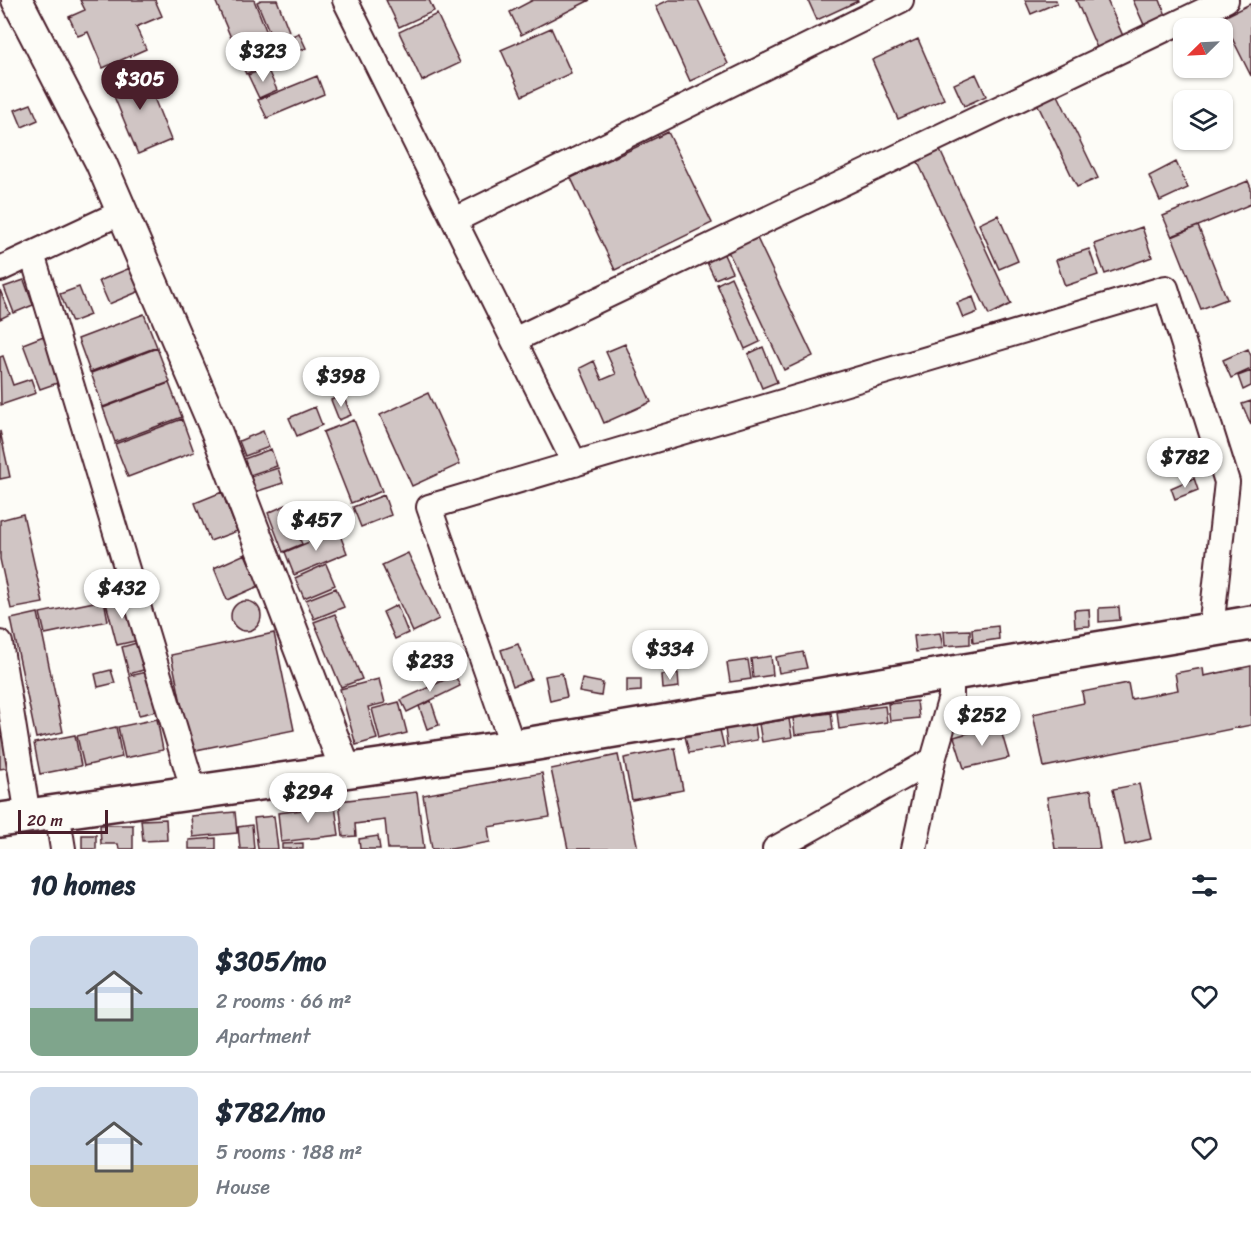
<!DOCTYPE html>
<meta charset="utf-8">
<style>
:root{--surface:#fff;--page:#f6f6f7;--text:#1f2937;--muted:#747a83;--line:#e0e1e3;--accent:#4a1f2b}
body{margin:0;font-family:Sriracha,sans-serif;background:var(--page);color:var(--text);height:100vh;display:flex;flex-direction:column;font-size:22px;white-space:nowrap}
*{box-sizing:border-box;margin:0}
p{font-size:20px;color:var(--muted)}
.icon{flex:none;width:33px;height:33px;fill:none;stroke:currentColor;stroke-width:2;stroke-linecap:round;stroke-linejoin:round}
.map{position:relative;height:849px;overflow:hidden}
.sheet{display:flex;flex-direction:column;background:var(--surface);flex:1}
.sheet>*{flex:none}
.needle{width:39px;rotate:246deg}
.tools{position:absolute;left:1173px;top:18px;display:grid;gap:12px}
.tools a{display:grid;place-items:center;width:60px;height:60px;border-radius:12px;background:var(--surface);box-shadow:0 2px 4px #0004;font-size:30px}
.scale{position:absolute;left:18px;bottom:15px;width:90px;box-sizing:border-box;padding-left:6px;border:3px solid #4a1f2b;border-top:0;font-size:16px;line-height:21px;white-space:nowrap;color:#4a1f2b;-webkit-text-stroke:4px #fdfcf7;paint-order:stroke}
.price{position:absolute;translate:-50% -51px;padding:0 14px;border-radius:21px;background:#fff;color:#222;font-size:20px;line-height:39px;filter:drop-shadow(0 2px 3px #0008)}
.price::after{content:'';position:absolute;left:50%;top:36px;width:18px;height:14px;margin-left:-9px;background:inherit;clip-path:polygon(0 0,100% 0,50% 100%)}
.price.current{background:var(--accent);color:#fff}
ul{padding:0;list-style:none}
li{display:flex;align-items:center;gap:18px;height:150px;padding:0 30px}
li+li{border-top:2px solid var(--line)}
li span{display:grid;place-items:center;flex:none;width:168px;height:120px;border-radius:12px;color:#555}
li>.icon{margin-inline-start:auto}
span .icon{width:72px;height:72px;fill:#fffc;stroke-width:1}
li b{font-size:26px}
h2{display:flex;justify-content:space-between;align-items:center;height:72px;padding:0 30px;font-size:26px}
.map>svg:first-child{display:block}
</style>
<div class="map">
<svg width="1251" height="849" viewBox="0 0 1251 849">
<rect width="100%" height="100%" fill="#fdfcf7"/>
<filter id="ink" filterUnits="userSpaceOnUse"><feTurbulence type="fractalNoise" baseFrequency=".0167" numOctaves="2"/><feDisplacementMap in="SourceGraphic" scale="12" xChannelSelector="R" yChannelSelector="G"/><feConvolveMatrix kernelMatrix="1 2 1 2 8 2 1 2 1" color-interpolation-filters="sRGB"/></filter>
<g filter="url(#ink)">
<!-- building -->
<path fill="#d0c5c4" stroke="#4a1f2b" stroke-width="1.5" d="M80 0H155L162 16 136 27 146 49 103 68 88 32 78 36 69 17 85 10Z
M215 0H254L269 38 237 52Z
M261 0H277L289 31 272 38 257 2Z
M386 0H429L434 11 399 27Z
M533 0H590L521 35 510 12Z
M669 0H698L728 64 690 81 656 6Z
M808 0H857L858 1 817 20Z
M1025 0H1056L1057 3 1031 14Z
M1076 0H1107L1123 36 1097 48Z
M1133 0H1160L1167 18 1145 27Z
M1250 4 1251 5V76L1222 18Z
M437 14 460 63 422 81 399 32Z
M551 28 571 73 522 96 501 50Z
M299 33 306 48 246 74 239 59Z
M918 39 944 99 898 119 872 60Z
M142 68 171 140 138 154 108 82Z
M267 68 277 90 259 98 248 75Z
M976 74 986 96 964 106 954 84Z
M317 76 324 94 267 118 258 100Z
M1056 91 1098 178 1077 187 1036 101Z
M31 104 38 120 22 127 15 110Z
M668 132 712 223 615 270 571 178Z
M938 146 1011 304 989 315 915 156Z
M1176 162 1188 188 1160 201 1149 176Z
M1248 181 1251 188V204L1172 237 1163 216Z
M998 215 1018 261 999 269 979 224Z
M1198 226 1227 299 1201 309 1172 236Z
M1142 227 1152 257 1105 274 1094 244Z
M755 234 813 356 784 370 726 247Z
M721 248 732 272 715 279 704 256Z
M1089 249 1098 275 1065 286 1056 260Z
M130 268 140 291 109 304 99 281Z
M731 277 760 342 745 349 717 284Z
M24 280 33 305 14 313 4 287Z
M79 287 90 315 72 322 60 294Z
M0 290 10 314 0 319Z
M973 297 978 312 963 318 957 303Z
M144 314 157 347 90 372 78 339Z
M46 335 63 381 40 389 23 344Z
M625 344 651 402 604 423 580 368 594 361 602 380 616 374 606 352Z
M763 347 777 382 762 388 748 354Z
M157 348 170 382 103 407 91 373Z
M1248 349 1251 356V369L1231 378 1223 360Z
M3 356 13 385 31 379 36 393 1 405 0 357Z
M1251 371V386L1243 390 1238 376Z
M169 383 182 417 115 442 103 408Z
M428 393 460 464 412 486 380 415Z
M343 395 351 415 339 420 331 400Z
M1251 401V425L1242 404Z
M315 407 322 425 297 436 289 418Z
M182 419 194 452 128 477 115 444Z
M354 420 382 491 351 503 323 432Z
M0 431 10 477 0 479Z
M263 431 269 447 245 456 239 441Z
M271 449 277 466 250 475 244 459Z
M278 468 283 483 255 492 250 477Z
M1194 478 1198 490 1175 499 1171 488Z
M222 492 237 531 210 541 195 503Z
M384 495 391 515 361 527 353 507Z
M286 505 302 544 283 552 268 513Z
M23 514 43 603 11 609 0 559V520Z
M338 530 347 553 294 575 285 552Z
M408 553 439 619 413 632 382 565Z
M245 554 259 586 227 600 214 568Z
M326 564 335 585 304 598 295 578Z
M336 588 344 607 314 619 306 600Z
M127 594 139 640 117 645 105 599Z
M104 600 108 621 45 634 40 613Z
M231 616a15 15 0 1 1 30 0a15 15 0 1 1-30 0Z
M397 605 408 633 395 639 383 612Z
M1119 607 1120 620 1099 622V608Z
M1089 609 1090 626 1075 627 1074 610Z
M38 613 63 732 36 738 11 619Z
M335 614 362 679 341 687 314 622Z
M998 626 999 639 973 643 972 629Z
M970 630V644L945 646 944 631Z
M274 633 294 730 191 751 171 655Z
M940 633 943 648 916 652 914 636Z
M140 642 147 669 129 674 122 647Z
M518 644 531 679 513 686 501 650Z
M803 652 807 668 779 673 776 657Z
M771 656 773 675 753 678 751 659Z
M748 660 751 679 730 682 727 663Z
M1251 666V725L1044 767 1033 714 1084 703 1082 692 1128 683 1131 699 1178 690 1175 673 1203 668 1204 676Z
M111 670 115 683 98 687 95 674Z
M147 672 157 711 139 715 129 676Z
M562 673 567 697 550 701 545 676Z
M678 673 679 687 663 689 662 675Z
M455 675 460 686 407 712 401 700Z
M379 679 385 703 368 707 377 739 356 745 340 689Z
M582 679 603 683 601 696 579 692Z
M627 679H641V691L627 692Z
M431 701 439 725 427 729 419 706Z
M917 701 919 718 890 721 888 704Z
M399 702 407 733 380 740 372 709Z
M0 706 13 767 0 769Z
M885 706 887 722 839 729 837 712Z
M831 713 833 730 795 735 793 718Z
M157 719 163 750 125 758 118 727Z
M789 719 792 737 762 742 759 724Z
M755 724 757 740 727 745 725 728Z
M999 724 1009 758 964 768 954 737Z
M116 727 122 757 84 766 77 736Z
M720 730 724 747 689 753 685 736Z
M75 735 81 766 40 774 34 743Z
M675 748 683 790 632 800 624 758Z
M618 755 638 849H568L551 769Z
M542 773 550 817 488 827 490 842 451 849H432L423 795Z
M1139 784 1151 839 1125 845 1113 789Z
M1091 790 1100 849H1055L1047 797Z
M417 792 424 849H388L385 820 355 824 356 836 343 837 339 801Z
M335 806 339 835 281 842 278 813Z
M235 812 237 833 193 837 191 816Z
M274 816 278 849H258L254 818Z
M166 819 167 840 143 841 141 820Z
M100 825H133V849H119L118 844H101Z
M252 825 254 849H240L238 827Z
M82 835H96V849H82Z
M378 836 380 849H360L359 839Z
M216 838V849H189V840Z
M303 843V849H282V844Z"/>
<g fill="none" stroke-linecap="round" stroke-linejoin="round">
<defs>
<path id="minor" d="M345 0 575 464
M455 220 901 0
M32 254 194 792
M0 269 122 212
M514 340 1226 0
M0 643 28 816
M513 747 429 507 1166 288 1227 482 1211 629
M57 812 63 849
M775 849 933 760
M914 849 933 760 951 697V673"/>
<path id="tertiary" d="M17 0 101 163 215 428 346 771"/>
<path id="secondary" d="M0 820 513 747 1251 623"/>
</defs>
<!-- minor casing -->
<use href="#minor" stroke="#4a1f2b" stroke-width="28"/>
<!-- tertiary casing -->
<use href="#tertiary" stroke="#4a1f2b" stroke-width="34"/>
<!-- secondary casing -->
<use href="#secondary" stroke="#4a1f2b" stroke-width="38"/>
<!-- minor -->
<use href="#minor" stroke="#fdfcf7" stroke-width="24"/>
<!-- tertiary -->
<use href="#tertiary" stroke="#fdfcf7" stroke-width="30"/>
<!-- secondary -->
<use href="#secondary" stroke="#fdfcf7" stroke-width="33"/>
</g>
</g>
</svg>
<div class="tools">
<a><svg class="needle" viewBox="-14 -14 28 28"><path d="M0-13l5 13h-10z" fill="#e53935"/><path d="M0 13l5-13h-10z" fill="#747a83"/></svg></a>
<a><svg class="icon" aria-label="layers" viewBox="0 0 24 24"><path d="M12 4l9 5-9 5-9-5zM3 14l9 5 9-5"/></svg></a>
</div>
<div class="scale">20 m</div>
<b class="price" style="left:263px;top:83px">$323</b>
<b class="price current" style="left:140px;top:111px">$305</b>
<b class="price" style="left:341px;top:408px">$398</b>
<b class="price" style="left:1185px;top:489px">$782</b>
<b class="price" style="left:316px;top:552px">$457</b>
<b class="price" style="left:122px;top:620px">$432</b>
<b class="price" style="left:670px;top:681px">$334</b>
<b class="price" style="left:430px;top:693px">$233</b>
<b class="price" style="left:982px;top:747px">$252</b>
<b class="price" style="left:308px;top:824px">$294</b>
</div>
<section class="sheet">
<h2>10 homes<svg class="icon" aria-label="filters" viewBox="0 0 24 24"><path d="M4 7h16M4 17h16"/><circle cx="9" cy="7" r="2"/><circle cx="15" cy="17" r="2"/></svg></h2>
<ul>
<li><span style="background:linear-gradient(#c9d6e8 60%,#7fa58c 0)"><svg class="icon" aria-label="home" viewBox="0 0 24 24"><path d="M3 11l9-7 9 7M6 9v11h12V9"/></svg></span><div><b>$305/mo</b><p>2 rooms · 66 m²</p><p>Apartment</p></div><svg class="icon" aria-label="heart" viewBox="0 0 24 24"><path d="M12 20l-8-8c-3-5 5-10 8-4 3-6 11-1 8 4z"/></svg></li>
<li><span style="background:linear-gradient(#c9d6e8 65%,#c2b280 0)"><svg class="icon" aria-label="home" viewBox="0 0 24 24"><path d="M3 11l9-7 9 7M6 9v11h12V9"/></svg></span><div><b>$782/mo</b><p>5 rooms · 188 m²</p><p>House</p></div><svg class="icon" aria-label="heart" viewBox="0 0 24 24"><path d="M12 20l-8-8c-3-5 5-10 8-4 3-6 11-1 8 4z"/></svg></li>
</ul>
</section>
